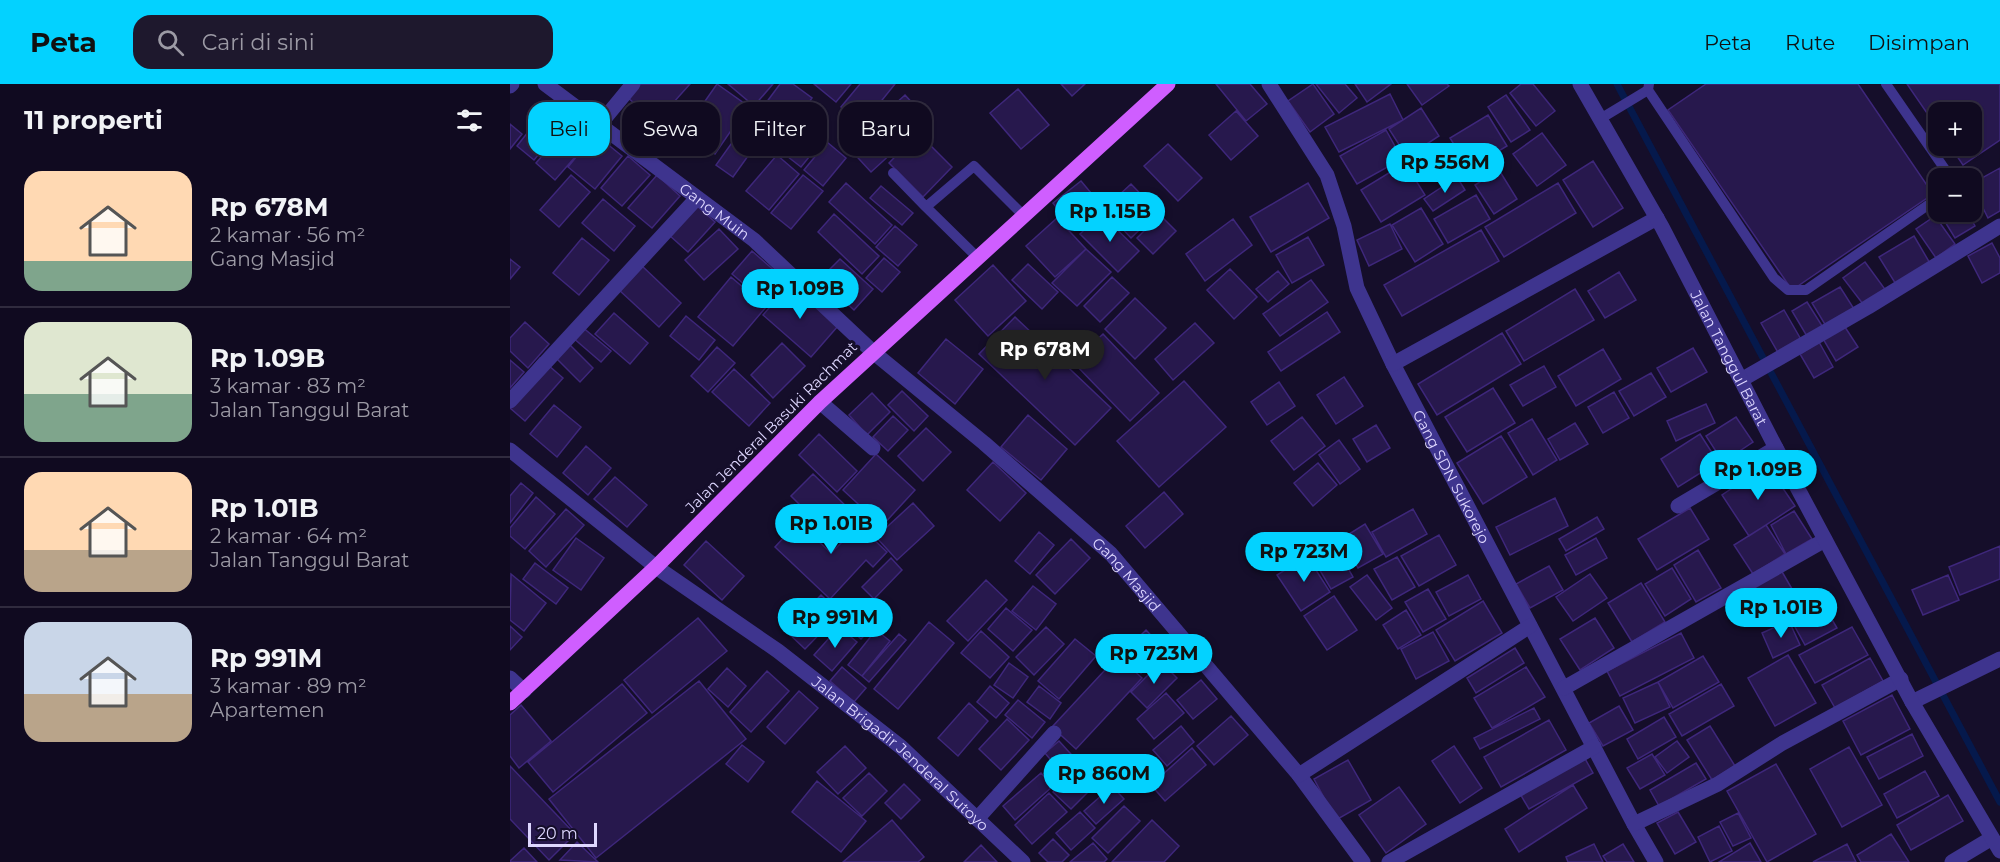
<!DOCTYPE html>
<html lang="id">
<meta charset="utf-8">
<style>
:root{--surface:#100a20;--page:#1e182d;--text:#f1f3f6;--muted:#9c9aa5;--line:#302b3e;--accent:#03d2ff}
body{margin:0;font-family:Montserrat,sans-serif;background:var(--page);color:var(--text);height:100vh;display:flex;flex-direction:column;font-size:22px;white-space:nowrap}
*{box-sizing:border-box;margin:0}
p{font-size:20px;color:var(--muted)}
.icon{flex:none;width:33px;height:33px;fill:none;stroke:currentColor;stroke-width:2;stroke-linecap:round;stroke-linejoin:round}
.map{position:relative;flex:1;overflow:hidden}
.details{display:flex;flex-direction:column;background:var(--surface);width:510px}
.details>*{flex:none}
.banner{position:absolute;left:18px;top:18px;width:570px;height:54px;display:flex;gap:12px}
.controls{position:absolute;left:1418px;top:18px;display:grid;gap:12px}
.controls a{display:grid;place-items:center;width:54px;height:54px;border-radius:12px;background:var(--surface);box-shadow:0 2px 4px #0004,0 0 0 2px var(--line);font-size:30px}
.scale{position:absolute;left:18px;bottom:15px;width:69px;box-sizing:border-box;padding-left:6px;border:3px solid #ded7ff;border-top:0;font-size:16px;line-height:21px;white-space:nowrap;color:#ded7ff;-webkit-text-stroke:4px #150e2a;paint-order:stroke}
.price{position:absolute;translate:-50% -51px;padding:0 14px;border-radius:21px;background:var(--accent);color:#111;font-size:20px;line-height:39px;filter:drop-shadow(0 2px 3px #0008)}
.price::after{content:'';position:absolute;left:50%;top:36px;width:18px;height:14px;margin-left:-9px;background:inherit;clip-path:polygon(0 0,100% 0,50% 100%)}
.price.selected{background:#222;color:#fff}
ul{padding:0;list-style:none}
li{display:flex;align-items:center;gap:18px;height:150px;padding:0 24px}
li+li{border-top:2px solid var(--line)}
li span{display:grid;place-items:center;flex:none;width:168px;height:120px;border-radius:18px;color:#555}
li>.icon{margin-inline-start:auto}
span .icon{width:72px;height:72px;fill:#fffc;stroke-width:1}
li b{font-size:26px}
h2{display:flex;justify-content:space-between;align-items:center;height:72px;padding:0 24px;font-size:26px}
.tag{padding:0 21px;border-radius:18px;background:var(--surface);box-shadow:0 2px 4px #0004,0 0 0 2px var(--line);font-size:21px;line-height:54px}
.tag.selected{background:var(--accent);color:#111}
header{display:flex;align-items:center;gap:36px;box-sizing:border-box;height:84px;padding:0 30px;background:var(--accent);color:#111}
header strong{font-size:28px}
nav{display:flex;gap:33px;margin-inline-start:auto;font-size:21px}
.search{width:420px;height:54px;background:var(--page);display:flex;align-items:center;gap:15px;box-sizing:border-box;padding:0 21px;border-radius:18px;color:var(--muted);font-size:22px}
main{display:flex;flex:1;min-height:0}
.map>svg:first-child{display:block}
</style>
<header>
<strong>Peta</strong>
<div class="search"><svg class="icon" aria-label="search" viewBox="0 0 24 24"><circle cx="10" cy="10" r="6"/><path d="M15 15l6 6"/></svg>Cari di sini</div>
<nav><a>Peta</a><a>Rute</a><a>Disimpan</a></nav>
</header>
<main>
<section class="details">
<h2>11 properti<svg class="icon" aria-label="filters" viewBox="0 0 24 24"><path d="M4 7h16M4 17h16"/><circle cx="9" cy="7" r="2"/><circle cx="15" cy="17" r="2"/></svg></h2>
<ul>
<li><span style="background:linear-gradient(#ffd9b3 75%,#7fa58c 0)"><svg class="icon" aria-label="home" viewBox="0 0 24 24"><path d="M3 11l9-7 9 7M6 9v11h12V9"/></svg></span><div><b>Rp 678M</b><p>2 kamar · 56 m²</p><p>Gang Masjid</p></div></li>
<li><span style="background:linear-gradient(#dfe7d0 60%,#7fa58c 0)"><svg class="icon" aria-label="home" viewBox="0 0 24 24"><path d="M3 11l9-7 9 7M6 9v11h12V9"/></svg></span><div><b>Rp 1.09B</b><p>3 kamar · 83 m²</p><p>Jalan Tanggul Barat</p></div></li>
<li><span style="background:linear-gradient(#ffd9b3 65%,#b9a48a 0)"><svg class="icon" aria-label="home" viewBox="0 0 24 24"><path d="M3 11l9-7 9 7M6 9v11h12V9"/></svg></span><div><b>Rp 1.01B</b><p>2 kamar · 64 m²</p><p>Jalan Tanggul Barat</p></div></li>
<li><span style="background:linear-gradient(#c9d6e8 60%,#b9a48a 0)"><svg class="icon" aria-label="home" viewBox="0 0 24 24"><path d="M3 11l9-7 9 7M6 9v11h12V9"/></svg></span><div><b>Rp 991M</b><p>3 kamar · 89 m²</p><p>Apartemen</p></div></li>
</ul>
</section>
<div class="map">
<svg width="1490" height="778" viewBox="0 0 1490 778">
<rect width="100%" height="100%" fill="#150e2a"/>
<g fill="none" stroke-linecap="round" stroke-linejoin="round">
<!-- stream -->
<path stroke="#05194c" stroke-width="7" d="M1107 0 1490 718"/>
</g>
<!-- building -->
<path fill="#27184d" stroke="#3e277b" stroke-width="1.5" d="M128 0H180L146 38 117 13Z
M207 0 238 22 205 70 174 47Z
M218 0H263L244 22Z
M270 0H283L302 14 281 43 253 23Z
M304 0H341L326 18Z
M350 0H385L352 41 331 23Z
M551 0H575L562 12Z
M706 0H740L757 20 736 37Z
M803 0 824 30 800 48 778 17Z
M806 0H835L847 14 829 29Z
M845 0H881L857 18Z
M897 0H937L939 2 912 21Z
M1011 0H1023L1045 27 1026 42 1000 9Z
M1196 0H1348L1423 110 1282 206 1158 26Z
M1397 0H1490V56L1453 81 1440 62H1461V28H1428V45Z
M508 5 539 41 511 65 480 29Z
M880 10 893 36 829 68 815 43Z
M395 11 418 36 361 88 338 63Z
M996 11 1020 46 1001 58 978 23Z
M911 24 929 52 897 73 879 45Z
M726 27 748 52 721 76 699 51Z
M978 31 997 62 959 85 940 54Z
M67 32 86 49 45 96 26 79Z
M30 33 48 47 24 76 7 62Z
M266 37 279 48 261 71 249 61Z
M236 39 253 51 223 93 206 81Z
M0 40 12 50 0 65Z
M295 42 312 57 291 83 273 69Z
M876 46 892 75 847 100 830 72Z
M408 49 442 83 413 113 379 79Z
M1032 49 1056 81 1027 102 1003 70Z
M85 50 112 72 85 105 58 83Z
M317 58 336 74 313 102 294 86Z
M658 60 692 94 668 117 634 82Z
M267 71 289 90 259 126 236 107Z
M118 72 140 91 112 122 91 104Z
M1083 77 1113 124 1083 143 1053 96Z
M895 79 915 111 871 138 851 106Z
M1490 84V127L1478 134 1461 100Z
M989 86 1007 115 984 130 965 101Z
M61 91 80 108 49 143 30 126Z
M147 91 170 112 142 144 118 124Z
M293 91 313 107 281 145 261 129Z
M947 93 955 106 923 127 914 115Z
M571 97 591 121 563 144 543 119Z
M336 99 382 141 365 160 319 118Z
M798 99 819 134 761 168 740 133Z
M1048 99 1066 129 994 173 975 143Z
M621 100 648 128 621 154 594 125Z
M371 102 403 129 392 141 360 114Z
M966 111 980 135 938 159 924 135Z
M93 115 125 142 104 167 72 139Z
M186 121 205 138 178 168 159 151Z
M911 124 933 160 905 178 882 141Z
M1429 128H1457L1465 142 1445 154Z
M324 130 369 172 352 190 308 148Z
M591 130 629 167 608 188 570 150Z
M650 131 666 147 643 170 627 154Z
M1425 132 1445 160 1426 174 1406 145Z
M547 134 576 165 545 193 516 162Z
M723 135 742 161 695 197 676 170Z
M880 140 892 165 859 182 847 156Z
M385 142 407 161 388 182 366 163Z
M209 145 228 165 194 196 175 176Z
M971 146 989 177 892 232 874 201Z
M1404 152 1421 181 1387 202 1369 173Z
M798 153 814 181 782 199 766 171Z
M72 154 99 176 69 211 43 189Z
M1482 159 1490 174V189L1472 199 1458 172Z
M576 165 601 188 567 222 542 199Z
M242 167 275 196 256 219 222 190Z
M374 174 390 188 372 208 356 194Z
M0 175 10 183 0 195Z
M330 175 363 205 344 226 310 195Z
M1355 178 1377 208 1356 224 1333 194Z
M518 180 548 208 532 225 502 196Z
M131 181 171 219 149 243 108 205Z
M483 181 516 217 478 252 445 216Z
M720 185 747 213 724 235 697 206Z
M768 187 779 200 758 218 746 205Z
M1109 188 1126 216 1095 234 1078 207Z
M221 193 256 223 223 262 188 233Z
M602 193 619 209 590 238 574 222Z
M801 196 818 218 770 252 753 230Z
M280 200 328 242 301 273 253 231Z
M1330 203 1344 225 1316 242 1302 219Z
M1065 205 1084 236 1014 277 996 247Z
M625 214 656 244 625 275 595 245Z
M1297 218 1314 245 1298 254 1282 227Z
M1274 226 1293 259 1270 272 1251 239Z
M817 228 830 248 771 287 758 268Z
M104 229 138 259 120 280 85 250Z
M176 232 205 256 189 276 160 252Z
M505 233 601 324 565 361 469 270Z
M15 238 39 260 18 284 0 267V254Z
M685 239 704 259 663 296 645 275Z
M1333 240 1348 263 1326 277 1312 253Z
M71 242 101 267 91 278 62 253Z
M992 249 1011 280 927 331 908 300Z
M593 250 649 309 620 337 563 278Z
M436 255 473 285 445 320 408 289Z
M56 257 83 284 70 298 42 270Z
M1309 258 1323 283 1304 294 1290 270Z
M272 259 295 282 263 314 241 291Z
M207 263 225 279 198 308 181 292Z
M1183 264 1197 288 1161 308 1147 284Z
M1093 265 1111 295 1066 322 1048 292Z
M30 274 53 294 15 337 0 324V310Z
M0 276 14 288 0 304Z
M1034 282 1046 303 1013 322 1000 301Z
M224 285 260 319 239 342 202 308Z
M1141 289 1156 313 1124 332 1109 307Z
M834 293 853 322 826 340 807 311Z
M674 297 716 343 649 403 607 357Z
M769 298 785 322 757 341 741 318Z
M983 304 1005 339 957 368 935 333Z
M392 307 418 332 404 347 378 321Z
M1104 308 1119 334 1093 349 1078 323Z
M362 309 380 328 357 351 339 331Z
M1196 320 1205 339 1166 357 1157 337Z
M44 321 71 343 47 373 20 350Z
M518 331 557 365 531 396 491 363Z
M383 332 398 346 378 367 363 353Z
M792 333 815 362 784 386 761 357Z
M1226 333 1243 358 1213 378 1196 352Z
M1022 335 1047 376 1023 391 998 349Z
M1065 339 1078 360 1050 376 1038 355Z
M866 341 880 364 857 378 843 355Z
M416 344 441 368 413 397 388 372Z
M309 350 347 387 327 408 289 371Z
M1190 350 1208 378 1168 403 1151 375Z
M991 352 1017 393 973 420 947 379Z
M829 356 850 385 830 400 809 371Z
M76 362 101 384 78 411 53 389Z
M366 370 405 406 372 442 333 406Z
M483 378 516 409 490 437 457 406Z
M808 379 827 401 803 422 784 399Z
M1257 381 1285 422 1239 452 1212 411Z
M303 390 340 426 318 449 281 412Z
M105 393 137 421 117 443 84 415Z
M11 399 23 409 0 439V412Z
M654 408 673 430 635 464 616 442Z
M26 413 45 430 15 465 0 452V444Z
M1045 414 1058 442 1000 471 986 443Z
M403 419 424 442 387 476 366 453Z
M1180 424 1199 455 1147 486 1128 455Z
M56 425 74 441 36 483 19 467Z
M903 425 917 450 876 473 862 448Z
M1284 427 1302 455 1276 470 1261 441Z
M338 431 377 468 363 483 356 476 320 515 265 463 288 438 321 469 334 456 324 446Z
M1087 433 1094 445 1056 467 1049 455Z
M855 440 873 470 848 484 831 455Z
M1256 441 1275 470 1243 490 1224 461Z
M529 448 544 461 520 490 505 477Z
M929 451 946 481 909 502 891 472Z
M66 454 94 474 71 506 43 486Z
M1086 454 1097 474 1066 491 1055 471Z
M561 455 580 474 545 510 526 491Z
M196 457 234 492 212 516 174 481Z
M824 460 843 493 821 505 802 473Z
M1490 462V495L1450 511 1439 483Z
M1188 466 1211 504 1186 518 1164 481Z
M797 472 820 508 791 527 767 491Z
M887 473 905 503 882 516 864 485Z
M381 474 392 486 364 515 352 503Z
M25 479 58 504 46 520 13 495Z
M1039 482 1053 506 1020 524 1006 500Z
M1162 484 1181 515 1155 532 1135 500Z
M1271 486 1289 517 1261 532 1243 502Z
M1 490 36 519 14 547 0 536Z
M1080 490 1097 514 1063 537 1046 513Z
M857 491 882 524 866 536 840 503Z
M958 491 971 515 939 532 926 508Z
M1438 491 1449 516 1413 531 1402 506Z
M476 496 497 516 458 557 437 537Z
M1131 499 1155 538 1122 558 1098 519Z
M523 502 546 520 526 546 502 527Z
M918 505 936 535 913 548 895 518Z
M311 511 330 529 295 565 276 547Z
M824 512 847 546 817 566 794 532Z
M355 515 373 532 351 555 333 538Z
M1310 515 1327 544 1295 561 1279 532Z
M973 517 992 549 945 577 926 546Z
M496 524 522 546 503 567 478 545Z
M896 526 911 551 888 565 873 541Z
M188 534 217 567 142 629 114 596Z
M1085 534 1104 564 1070 586 1050 555Z
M1279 537 1290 561 1263 574 1252 549Z
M419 538 444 559 388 625 364 605Z
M0 542 12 553 0 566Z
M329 543 347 558 322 587 304 571Z
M536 543 554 560 524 591 506 573Z
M1342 543 1358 571 1305 599 1289 571Z
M366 546 380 557 352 592 338 581Z
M636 546 654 565 631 589 612 570Z
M471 547 499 573 480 594 451 569Z
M923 548 939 577 906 595 891 565Z
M1171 549 1184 574 1110 612 1097 587Z
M389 550 396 556 359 598 352 592Z
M565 555 586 572 549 615 528 597Z
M1005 564 1014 579 966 609 957 594Z
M1278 571 1306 619 1265 642 1238 594Z
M608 572 632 594 566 665 542 643Z
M1193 572 1209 598 1163 624 1148 598Z
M1360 574 1373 597 1325 624 1312 601Z
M651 578 667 594 637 624 621 608Z
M499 579 518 593 503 614 484 601Z
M332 583 356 604 344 618 320 597Z
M1016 583 1035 613 982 644 964 614Z
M217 584 236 602 218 623 198 605Z
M257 587 279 607 241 648 220 628Z
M691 596 707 615 683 635 667 616Z
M189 597 236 655 86 774 39 715Z
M1148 598 1160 623 1125 639 1113 614Z
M112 600 137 629 43 708 18 678Z
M1211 600 1224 622 1172 652 1159 630Z
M480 602 499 619 486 634 467 618Z
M529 602 551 619 540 635 517 618Z
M289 607 308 624 275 660 257 643Z
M656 609 674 629 644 655 627 635Z
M1382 611 1400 645 1351 671 1333 637Z
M508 616 535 638 522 654 495 631Z
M459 619 478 637 448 672 428 654Z
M11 621 41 657 9 684 0 672V631Z
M1109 622 1123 646 1093 662 1079 639Z
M1024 624 1030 635 970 665 964 654Z
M721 632 738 651 704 681 687 662Z
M1154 633 1166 653 1128 675 1117 655Z
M497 635 519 656 491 686 469 665Z
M1039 636 1056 666 991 703 974 673Z
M671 642 684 658 657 682 643 666Z
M1200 642 1225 682 1202 696 1177 656Z
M1402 650 1413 672 1369 695 1357 673Z
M549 657 570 680 555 693 535 669Z
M1167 657 1179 673 1157 689 1145 673Z
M232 661 254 678 238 698 216 680Z
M335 662 356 684 328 710 307 688Z
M944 662 972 704 950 719 922 677Z
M1339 663 1372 721 1332 743 1300 685Z
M682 664 696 681 655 717 641 701Z
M1142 670 1155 691 1130 705 1117 684Z
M1073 671 1083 689 1019 725 1009 708Z
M838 676 861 716 826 736 804 695Z
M1186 679 1196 695 1149 722 1140 706Z
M1266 680 1306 750 1257 778 1217 707Z
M0 682 65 750 39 776 0 735Z
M570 682 587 699 561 725 543 708Z
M1415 687 1429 712 1387 734 1374 710Z
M359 689 377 707 352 732 333 714Z
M531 689 543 702 505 736 493 722Z
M307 697 356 737 331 768 282 728Z
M394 700 410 716 391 735 375 719Z
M1063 701 1077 724 1009 768 995 745Z
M602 702 614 715 586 740 574 727Z
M889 703 916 740 876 769 849 731Z
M539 709 557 728 522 760 505 741Z
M1438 711 1453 737 1401 766 1387 741Z
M614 722 630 737 598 769 582 754Z
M570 728 585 744 561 766 546 749Z
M1168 728 1186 758 1165 770 1147 739Z
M1228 729 1241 754 1223 762 1210 738Z
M382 736 414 773 408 778H333Z
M642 736 669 762 654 778H602Z
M1209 742 1222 767 1200 778 1188 753Z
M1381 750 1399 778H1351L1347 771Z
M543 755 559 771 552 778H538L529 769Z
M67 758 88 778 50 776Z
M583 759 597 775 594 778H560Z
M1240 759 1251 778H1209Z
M1084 760 1093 778H1058L1056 773Z
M1113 760 1124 778H1097L1093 772Z
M1337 760 1346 778H1303Z
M471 761 487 778H454Z
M14 764 27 778H0V777Z"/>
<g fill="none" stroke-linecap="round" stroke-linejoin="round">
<!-- service -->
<path stroke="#3e348e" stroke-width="10" d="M1139 0 1138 6 1264 194 1278 206H1296L1428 114
M1376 0 1441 94
M1090 35 1138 6
M383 89 416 123 464 82 513 131
M416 123 467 173"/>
<!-- minor -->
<g stroke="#3e348e" stroke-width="15">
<path id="s1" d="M35 0 244 156 363 268 474 359 601 470 789 691 853 778"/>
<path id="s2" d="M759 0 817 91 834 142 847 204 883 280 1124 740 1146 778"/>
<path d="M0 2 2 0"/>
<path d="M90 40 123 0"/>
<path d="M883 280 1147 134"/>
<path d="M1231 296 1358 223 1490 142"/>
<path d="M0 317 187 114"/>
<path d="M310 318 363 364"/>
<path d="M1168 422 1266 364"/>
<path d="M0 594 14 607"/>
<path d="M1054 604 1315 456"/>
<path d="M1402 618 1490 575"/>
<path d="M789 691 1020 542"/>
<path d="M467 735 544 649"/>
<path d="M1124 740 1208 700 1271 660 1391 595"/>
<path d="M879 778 1084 663"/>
<path d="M1442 778 1482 754"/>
</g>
<!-- tertiary -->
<g stroke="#3e348e" stroke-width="15">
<path id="s3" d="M1070 0 1152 143 1266 364 1402 618 1490 767"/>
<path id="s4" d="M0 366 146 483 268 567 391 663 513 778"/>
</g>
<!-- primary -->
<path stroke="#cf5eff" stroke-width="15" d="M0 619 146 483 310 318 658 0"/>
</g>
<g text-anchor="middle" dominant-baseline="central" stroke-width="6" stroke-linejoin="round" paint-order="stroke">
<!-- street labels -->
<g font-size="15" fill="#ded7ff" stroke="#150e2a">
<text stroke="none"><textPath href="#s1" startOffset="212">Gang Muin</textPath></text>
<text stroke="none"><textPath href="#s3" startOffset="312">Jalan Tanggul Barat</textPath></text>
<text transform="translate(261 343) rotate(-45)">Jalan Jenderal Basuki Rachmat</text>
<text stroke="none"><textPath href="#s2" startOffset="436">Gang SDN Sukorejo</textPath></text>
<text stroke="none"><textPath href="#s1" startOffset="762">Gang Masjid</textPath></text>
<text stroke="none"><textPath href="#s4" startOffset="495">Jalan Brigadir Jenderal Sutoyo</textPath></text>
</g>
</g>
</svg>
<div class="controls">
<a>+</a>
<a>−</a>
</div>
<div class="scale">20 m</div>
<b class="price" style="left:935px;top:110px">Rp 556M</b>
<b class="price" style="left:600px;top:159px">Rp 1.15B</b>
<b class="price" style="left:290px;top:236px">Rp 1.09B</b>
<b class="price selected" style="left:535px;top:297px">Rp 678M</b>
<b class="price" style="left:1248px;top:417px">Rp 1.09B</b>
<b class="price" style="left:321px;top:471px">Rp 1.01B</b>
<b class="price" style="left:794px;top:499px">Rp 723M</b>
<b class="price" style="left:1271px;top:555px">Rp 1.01B</b>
<b class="price" style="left:325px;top:565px">Rp 991M</b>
<b class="price" style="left:644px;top:601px">Rp 723M</b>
<b class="price" style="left:594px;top:721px">Rp 860M</b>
<div class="banner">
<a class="tag selected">Beli</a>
<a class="tag">Sewa</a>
<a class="tag">Filter</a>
<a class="tag">Baru</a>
</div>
</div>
</main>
